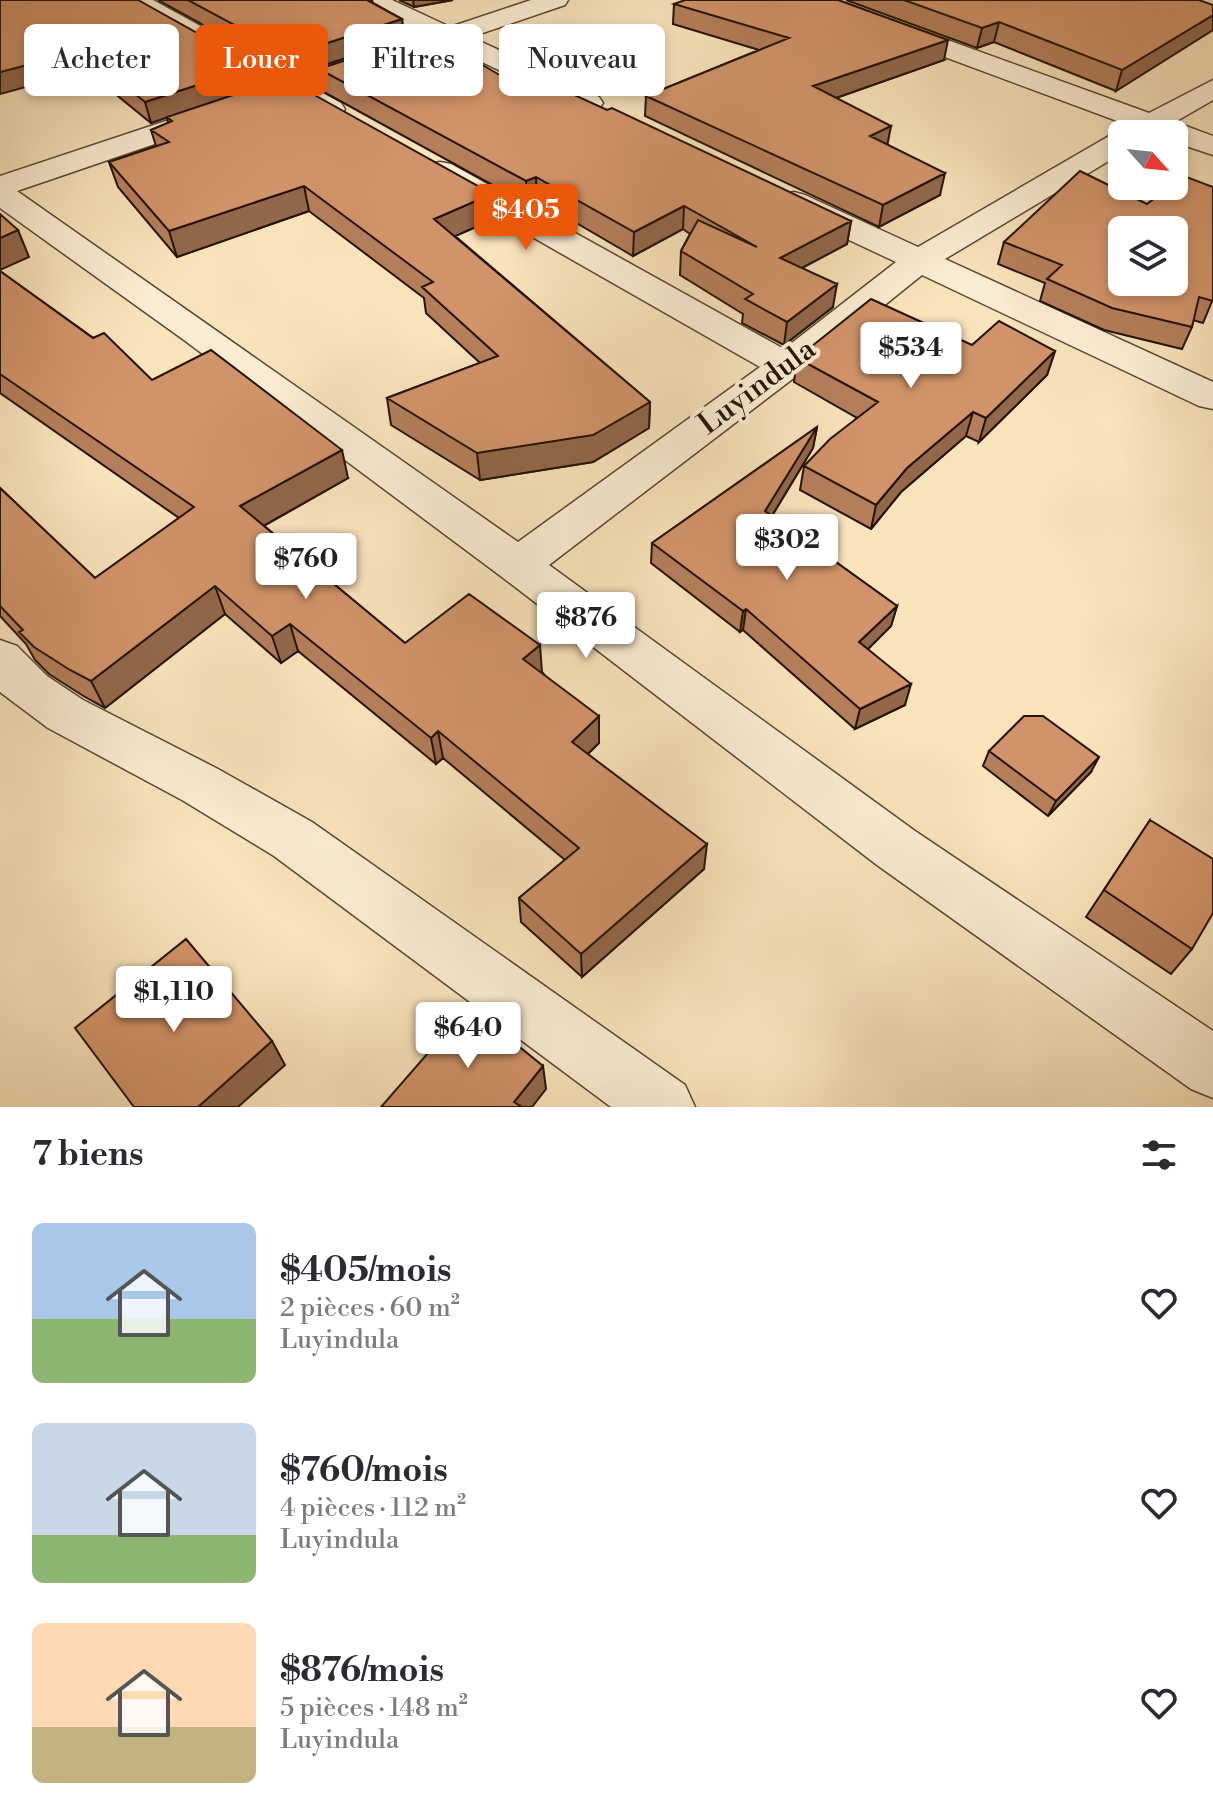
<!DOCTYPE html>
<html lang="fr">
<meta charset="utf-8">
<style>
:root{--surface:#fff;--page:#f2f2f3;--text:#2b2b33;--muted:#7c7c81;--accent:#ea580c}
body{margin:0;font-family:"Libre Bodoni",serif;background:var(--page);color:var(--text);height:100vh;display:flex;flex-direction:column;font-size:30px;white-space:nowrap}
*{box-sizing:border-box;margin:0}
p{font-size:26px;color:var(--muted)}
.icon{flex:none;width:44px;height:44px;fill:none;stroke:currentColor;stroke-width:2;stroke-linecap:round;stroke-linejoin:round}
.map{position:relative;height:1107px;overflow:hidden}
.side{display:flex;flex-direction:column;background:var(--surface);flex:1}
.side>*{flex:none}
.top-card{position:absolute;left:24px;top:24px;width:800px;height:72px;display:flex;gap:16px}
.needle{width:52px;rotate:117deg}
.controls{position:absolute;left:1108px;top:120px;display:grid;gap:16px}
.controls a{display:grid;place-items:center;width:80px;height:80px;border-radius:12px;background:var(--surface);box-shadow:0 4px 12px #0003;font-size:40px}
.price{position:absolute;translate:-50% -68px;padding:0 18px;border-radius:8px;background:#fff;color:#222;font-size:26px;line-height:52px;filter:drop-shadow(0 2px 4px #0008)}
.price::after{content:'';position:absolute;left:50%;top:48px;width:24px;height:18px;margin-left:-12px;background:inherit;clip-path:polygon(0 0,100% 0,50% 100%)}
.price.active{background:var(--accent);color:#fff}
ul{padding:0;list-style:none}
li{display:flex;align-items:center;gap:24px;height:200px;padding:0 32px}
li span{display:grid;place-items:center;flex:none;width:224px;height:160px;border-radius:12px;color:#555}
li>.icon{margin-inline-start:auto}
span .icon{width:96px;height:96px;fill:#fffc;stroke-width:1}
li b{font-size:34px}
h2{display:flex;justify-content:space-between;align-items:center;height:96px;padding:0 32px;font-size:34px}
.tag{padding:0 28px;border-radius:12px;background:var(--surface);box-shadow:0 4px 12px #0003;font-size:28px;line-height:72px}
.tag.active{background:var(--accent);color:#fff}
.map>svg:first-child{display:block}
</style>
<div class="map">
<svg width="1213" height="1107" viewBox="0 0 1213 1107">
<rect width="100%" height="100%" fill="#f9e3bb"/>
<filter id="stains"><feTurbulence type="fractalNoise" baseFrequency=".0025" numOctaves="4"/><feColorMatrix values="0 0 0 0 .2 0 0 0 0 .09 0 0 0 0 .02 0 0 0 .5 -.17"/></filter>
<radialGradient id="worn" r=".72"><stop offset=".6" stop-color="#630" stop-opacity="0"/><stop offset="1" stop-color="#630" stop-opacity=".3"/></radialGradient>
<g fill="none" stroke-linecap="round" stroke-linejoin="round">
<defs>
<path id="minor" d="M122 0H153L341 103 345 109 341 115 331 118 321 115 125 5Z
M360 0H392L450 27 531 0H568L565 5 471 37 599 97 603 103 599 109 589 112 579 109 447 45 428 46 424 40 427 36 363 5Z
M802 0H837L1149 113 1213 80V100L1175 122 1213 136V155L1174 142V134H1122V153L945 259 1213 382V409L1199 406 922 275 799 374 549 565 915 831 1213 1031V1098L1191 1089 877 865 502 577 184 340 0 208V176L199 110 209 107 219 110 223 116 219 122 17 191 518 542 760 367 429 178 425 171 429 164 440 162 451 164 784 349 896 262 783 209 778 202 783 195 794 192 805 195 918 247 1128 125 805 5Z
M0 640 17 646 47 676 83 700 218 769 312 822 685 1085 695 1107H611L274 856 182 800 48 728 0 692Z"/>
</defs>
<!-- minor casing -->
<use href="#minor" stroke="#584632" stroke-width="3"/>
<!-- minor -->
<use href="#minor" fill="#fbedd3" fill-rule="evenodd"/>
</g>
<!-- wall -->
<path fill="#b47e5a" stroke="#231205" stroke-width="2" d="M0 0 261 86 492 194 494 219 455 236 650 402 649 428 593 462 480 480 391 425 387 398 480 363 426 313 424 298 309 211 177 257 118 187 109 162 156 146 151 130 168 123 167 117 151 123Z
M158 0H372L373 3 402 19 404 39 294 75Z
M399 0H453L414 7Z
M846 0H1198L1116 91 994 42 977 48Z
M674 4 944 60 836 98 888 145 940 195 879 227 645 116 646 96 759 50 673 24Z
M319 69 503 77 607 110 851 221 847 244 802 268 833 307 784 345 742 323 743 314 680 275 681 251 690 234 683 229 633 256 537 200 527 204 322 91Z
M1004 242 1213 299 1203 323 1193 320 1192 327 1182 349 1104 330 1040 301 1045 283 998 264Z
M0 271 152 380 348 478 264 526 405 643 542 672 599 743 588 754 704 869 582 977 521 922 519 898 565 860 443 758 436 764 298 651 281 663 225 614 105 708 85 697 49 674 35 660 26 644 0 616V488L95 578 179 518 0 393Z
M972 345 1055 351 1047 375 979 442 966 436 901 492 871 529 800 490 804 466 857 418 794 382 797 358Z
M817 427 813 448 772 516 897 606 891 626 868 649 905 705 855 729 743 630 740 632 651 563 652 543Z
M989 751 1091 772 1048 816 983 766Z
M1150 820 1192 949 1171 974 1086 917Z"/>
<!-- shaded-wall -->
<path fill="#92674a" stroke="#231205" stroke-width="2" d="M413 0H453L414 7Z
M1213 15V30L1116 91 1122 70Z
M402 19 404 39 294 75 290 55Z
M999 22 994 42 977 48 982 28Z
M948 40 944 60 810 107 813 86Z
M81 51 88 70 0 94V72Z
M256 66 261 86 151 123 145 102Z
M891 126 887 147 870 136Z
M945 173 940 195 879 227 883 205Z
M536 177 537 200 527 204 526 181Z
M304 186 309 211 177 257 169 231Z
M492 194 494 219 437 244 434 219Z
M684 206 683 229 633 256 634 232Z
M851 221 847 244 777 281 780 258Z
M18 230 29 257 0 270V238Z
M837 284 833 307 784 345 787 322Z
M1055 351 1047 375 979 442 986 418Z
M650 402 649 428 593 462 480 480 477 453Z
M973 412 966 436 901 492 871 529 876 505 907 468Z
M817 427 813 448 762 532 765 511Z
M342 450 348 478 249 534 240 506Z
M215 586 225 614 105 708 91 681Z
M897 606 891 626 854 663 859 642Z
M746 609 743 630 740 632 743 611Z
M290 624 298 651 281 663 272 636Z
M540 645 542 672 525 686 523 659Z
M911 684 905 705 855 729 860 709Z
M599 716V743L573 768 572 742Z
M438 731 443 758 436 764 431 738Z
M1099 757 1091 772 1048 816 1056 801Z
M707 844 704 869 582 977 581 954Z
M272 1041 285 1065 238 1107H198Z
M543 1066 546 1089 532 1107H515L514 1102Z"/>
<!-- building -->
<path fill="#d19369" stroke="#231205" stroke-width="2" fill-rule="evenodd" d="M0 0H138L256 66 145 102 81 51 0 72Z
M188 0H367L402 19 290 55Z
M685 0H838L948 40 813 86 891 126 870 136 945 173 883 205 646 96 789 38 674 4Z
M904 0H1199L1213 5V15L1122 70 999 22 982 28Z
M428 33 503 77 520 70 607 110 612 108 851 221 780 258 837 284 787 322 745 299 753 294 681 251 698 220 757 247 684 206 634 232 536 177 526 181 319 69Z
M284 78 492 194 434 219 650 402 593 435 477 453 387 398 498 356 422 287 433 282 304 186 169 231 109 162 169 142 151 130 172 121 167 117Z
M1080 171 1147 204 1170 186H1174V183L1184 176 1213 187V301L1199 297 1192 327 1112 308 1047 279 1062 265 1004 242ZM1122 230H1174V282H1122Z
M0 214 18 230 0 238Z
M0 271 93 338 104 333 152 380 211 350 342 450 240 506 405 643 469 594 540 645 523 659 599 716 572 742 707 844 581 954 519 898 579 848 438 731 431 738 290 624 272 636 215 586 91 681 70 670 34 647 19 632 23 630 0 606V488L95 578 194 507 0 374Z
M871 299 972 345 999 321 1055 351 986 418 973 412 907 468 876 505 804 466 830 439 878 402 797 358Z
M817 427 765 511 897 606 859 642 911 684 860 709 746 609 743 611 652 543Z
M1024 716H1043L1099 757 1056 801 989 751Z
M1150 820 1213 859V913L1192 949 1104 890Z
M186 939 272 1041 198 1107H134L75 1028Z
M469 1006 543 1066 514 1102 522 1107H381Z"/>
<g text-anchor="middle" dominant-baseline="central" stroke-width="8" stroke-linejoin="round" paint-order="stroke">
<!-- street labels -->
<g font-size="30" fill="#231205" stroke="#fbedd3">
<text transform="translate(757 387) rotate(-37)">Luyindula</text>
</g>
</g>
<rect width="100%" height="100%" filter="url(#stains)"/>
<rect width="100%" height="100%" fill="url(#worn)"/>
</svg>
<div class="controls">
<a><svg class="needle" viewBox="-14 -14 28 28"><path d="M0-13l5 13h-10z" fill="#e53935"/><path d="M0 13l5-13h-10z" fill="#7c7c81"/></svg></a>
<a><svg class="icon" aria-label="layers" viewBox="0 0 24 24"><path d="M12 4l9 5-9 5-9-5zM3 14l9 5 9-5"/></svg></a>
</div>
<b class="price active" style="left:526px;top:252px">$405</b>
<b class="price" style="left:911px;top:390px">$534</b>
<b class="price" style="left:787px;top:582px">$302</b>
<b class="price" style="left:306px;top:601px">$760</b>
<b class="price" style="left:586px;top:660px">$876</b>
<b class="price" style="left:174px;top:1034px">$1,110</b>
<b class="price" style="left:468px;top:1070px">$640</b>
<div class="top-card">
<a class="tag">Acheter</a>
<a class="tag active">Louer</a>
<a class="tag">Filtres</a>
<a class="tag">Nouveau</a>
</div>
</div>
<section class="side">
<h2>7 biens<svg class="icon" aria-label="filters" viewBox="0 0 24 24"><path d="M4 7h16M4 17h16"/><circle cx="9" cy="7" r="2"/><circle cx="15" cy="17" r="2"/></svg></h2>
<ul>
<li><span style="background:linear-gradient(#a9c7e8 60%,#8fb573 0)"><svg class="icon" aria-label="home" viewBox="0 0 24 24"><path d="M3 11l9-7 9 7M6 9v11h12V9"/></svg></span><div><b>$405/mois</b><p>2 pièces · 60 m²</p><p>Luyindula</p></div><svg class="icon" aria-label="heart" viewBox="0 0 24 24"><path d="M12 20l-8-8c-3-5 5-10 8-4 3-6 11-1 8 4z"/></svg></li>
<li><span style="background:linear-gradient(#c9d6e8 70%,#8fb573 0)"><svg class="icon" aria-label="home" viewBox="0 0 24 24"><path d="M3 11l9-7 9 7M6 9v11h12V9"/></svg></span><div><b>$760/mois</b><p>4 pièces · 112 m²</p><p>Luyindula</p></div><svg class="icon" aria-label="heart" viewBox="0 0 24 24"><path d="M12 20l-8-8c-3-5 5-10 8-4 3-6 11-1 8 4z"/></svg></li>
<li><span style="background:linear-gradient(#ffd9b3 65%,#c2b280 0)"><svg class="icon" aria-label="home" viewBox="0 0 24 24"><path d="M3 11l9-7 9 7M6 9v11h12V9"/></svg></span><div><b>$876/mois</b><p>5 pièces · 148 m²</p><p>Luyindula</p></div><svg class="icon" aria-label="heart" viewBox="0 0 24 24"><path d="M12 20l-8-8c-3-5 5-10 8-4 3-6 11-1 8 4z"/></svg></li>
</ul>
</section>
